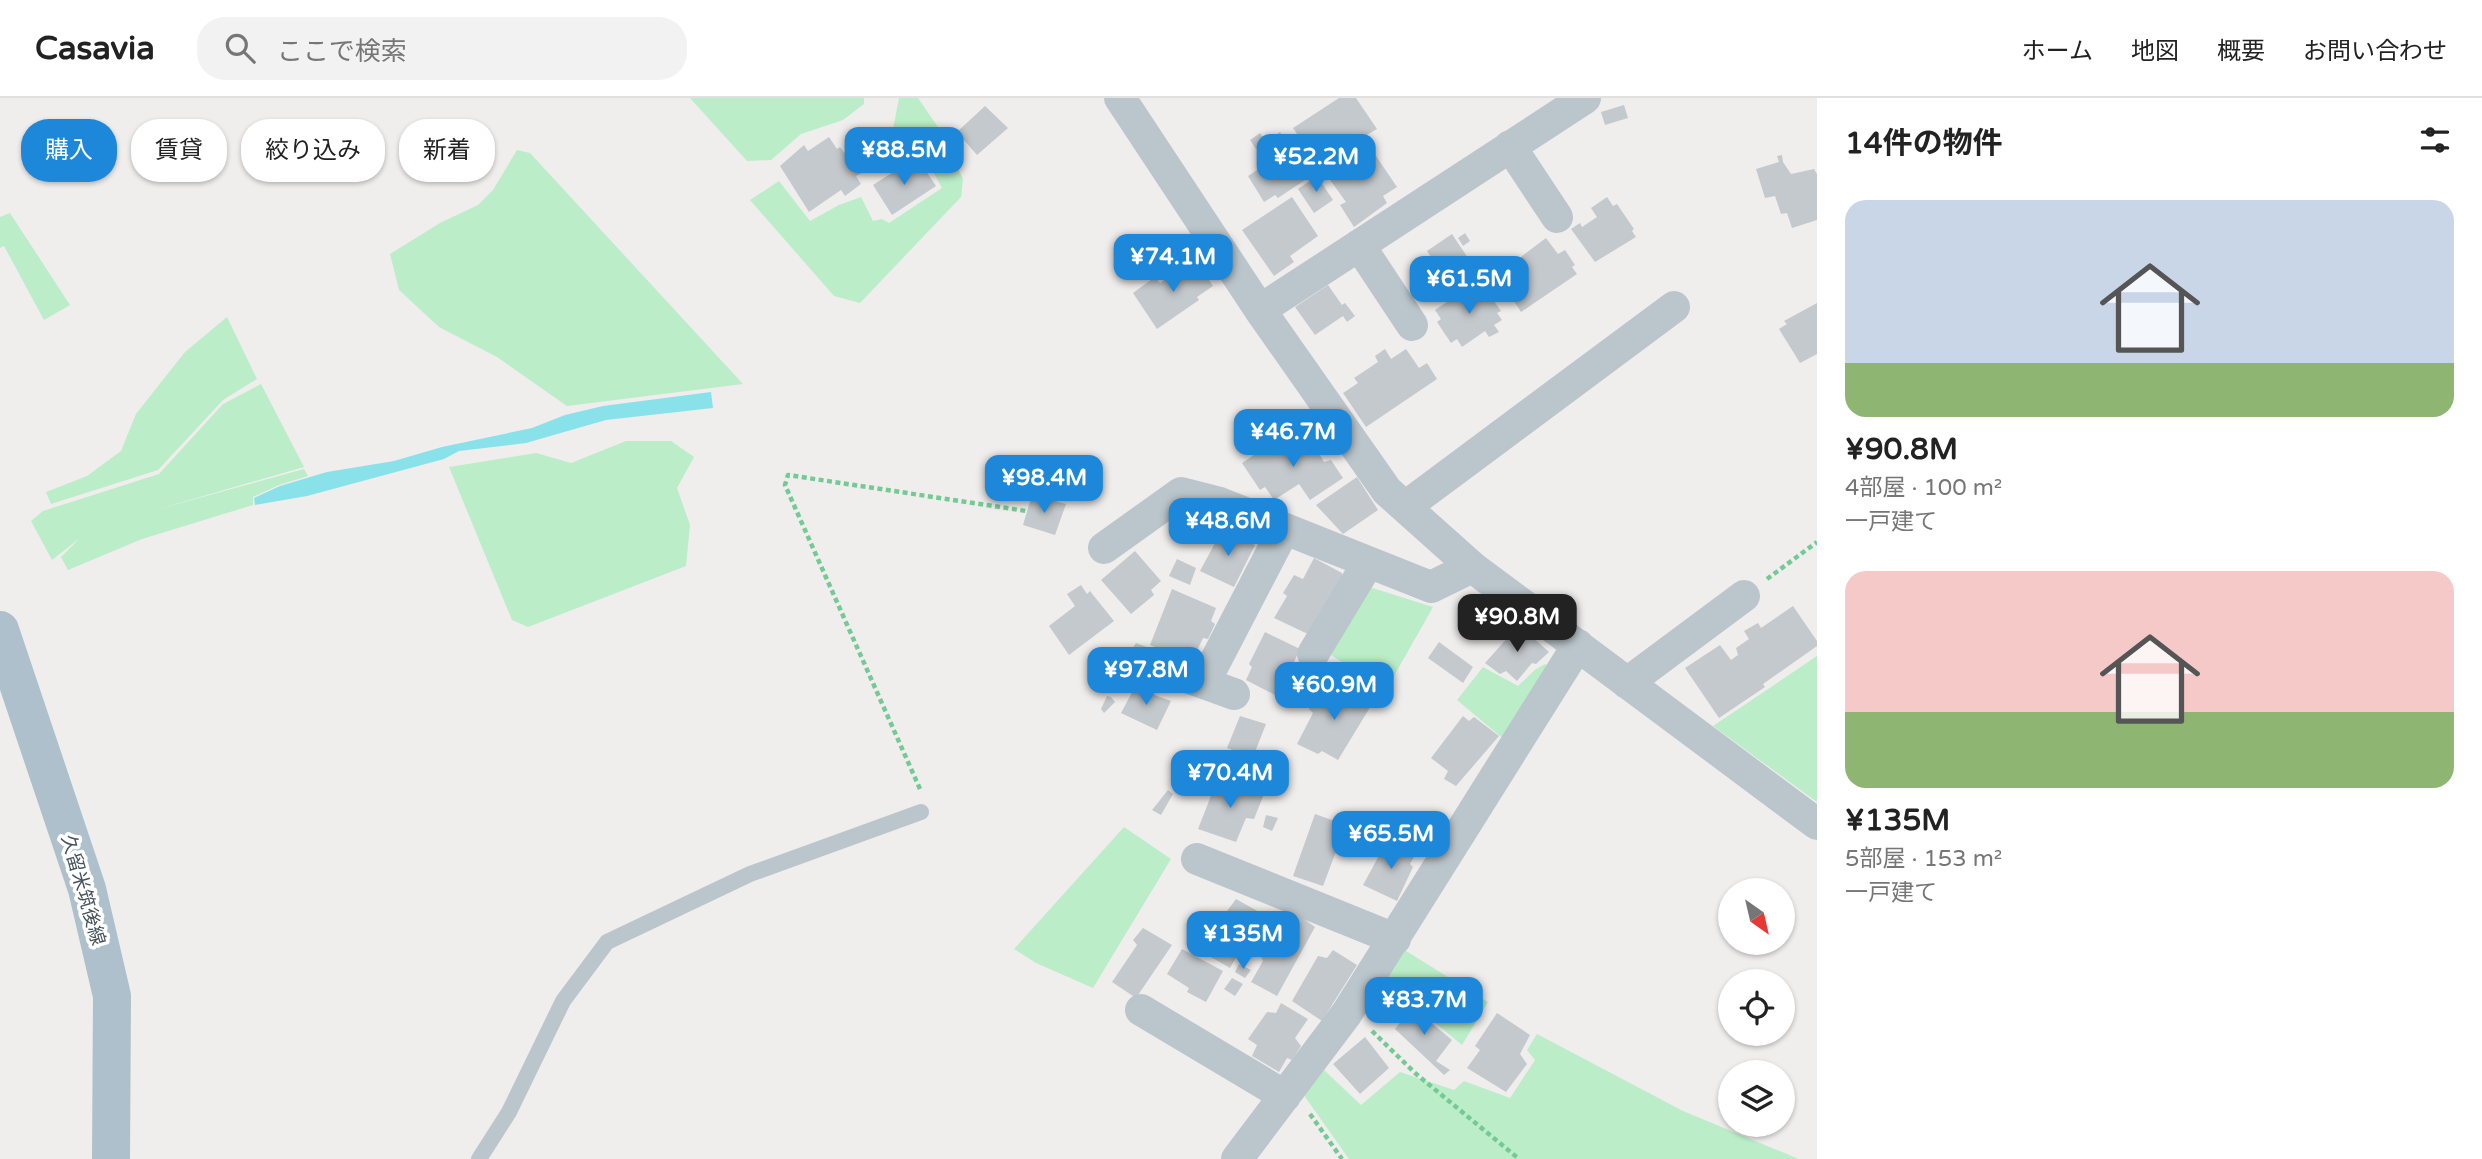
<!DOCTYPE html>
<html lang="ja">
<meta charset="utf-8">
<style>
:root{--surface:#fff;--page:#f2f2f2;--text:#222;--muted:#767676;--line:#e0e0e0;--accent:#1d88d9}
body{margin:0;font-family:"Varela Round","Noto Sans JP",sans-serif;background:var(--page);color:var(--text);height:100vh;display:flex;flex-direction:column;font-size:26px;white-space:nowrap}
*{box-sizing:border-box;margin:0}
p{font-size:23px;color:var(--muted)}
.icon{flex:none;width:38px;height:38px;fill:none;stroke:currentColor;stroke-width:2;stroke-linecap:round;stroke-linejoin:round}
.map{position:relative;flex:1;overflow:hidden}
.side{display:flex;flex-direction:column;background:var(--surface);width:665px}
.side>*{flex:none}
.top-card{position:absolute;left:21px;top:21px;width:665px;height:63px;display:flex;gap:14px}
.needle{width:46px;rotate:146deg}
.buttons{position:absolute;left:1718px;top:780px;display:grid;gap:14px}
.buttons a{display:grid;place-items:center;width:77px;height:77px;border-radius:50%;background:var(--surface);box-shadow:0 2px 5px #0004;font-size:35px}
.price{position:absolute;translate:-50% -60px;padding:0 16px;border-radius:14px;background:var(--accent);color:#fff;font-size:23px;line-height:46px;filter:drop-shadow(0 2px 4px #0008)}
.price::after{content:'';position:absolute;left:50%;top:42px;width:21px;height:16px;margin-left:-10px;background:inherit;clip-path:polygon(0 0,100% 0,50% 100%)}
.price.selected{background:#222;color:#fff}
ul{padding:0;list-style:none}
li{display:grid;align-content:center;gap:14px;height:371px;padding:0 28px}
li span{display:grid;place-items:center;height:217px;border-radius:21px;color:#555}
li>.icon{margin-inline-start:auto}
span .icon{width:126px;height:126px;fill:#fffc;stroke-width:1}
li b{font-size:30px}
h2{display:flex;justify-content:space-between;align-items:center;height:84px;padding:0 28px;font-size:30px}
.chip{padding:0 24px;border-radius:28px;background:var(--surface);box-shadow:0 2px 5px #0004;font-size:24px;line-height:63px}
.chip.selected{background:var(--accent);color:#fff}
header{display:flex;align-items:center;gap:42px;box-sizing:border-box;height:98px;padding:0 35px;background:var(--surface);border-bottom:2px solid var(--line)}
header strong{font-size:33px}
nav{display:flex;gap:38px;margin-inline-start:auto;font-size:24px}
.search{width:490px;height:63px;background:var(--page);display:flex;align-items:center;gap:18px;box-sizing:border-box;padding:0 24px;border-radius:28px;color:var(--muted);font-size:26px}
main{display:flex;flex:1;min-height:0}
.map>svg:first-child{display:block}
</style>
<header>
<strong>Casavia</strong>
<div class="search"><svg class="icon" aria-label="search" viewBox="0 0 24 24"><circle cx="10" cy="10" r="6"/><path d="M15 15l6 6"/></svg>ここで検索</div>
<nav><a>ホーム</a><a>地図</a><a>概要</a><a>お問い合わせ</a></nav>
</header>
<main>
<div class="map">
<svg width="1817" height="1061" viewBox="0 0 1817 1061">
<rect width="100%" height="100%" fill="#f0eded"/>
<!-- green -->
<path fill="#bbedc8" d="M690 0H864V6L843 22 801 36 771 62 747 63Z
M899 0H918L940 32 963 81 961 99 860 205 834 198 750 102 779 83 810 123 839 107 861 99 873 123 882 121 889 125 942 90 925 59 915 60 889 53Z
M517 52 530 55 743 286 567 308 497 259 439 229 399 192 390 156 440 125 478 107 493 92Z
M10 115 70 207 44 222 4 148 0 150V119Z
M227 219 257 281 223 302 158 372 51 406 46 394 87 378 121 353 136 316 185 254Z
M261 286 304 369 155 412 304 371 308 378 279 387 253 399V407L142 441 68 472 61 459 80 440 52 462 31 423 43 413 159 376 223 306Z
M626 343H671L694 359 677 390 690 427 686 468 528 529 512 522 449 369 536 355 571 365Z
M1363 487 1433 509 1386 592 1323 552Z
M1817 558V704L1713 628Z
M1545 566 1556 573 1506 643 1457 602 1483 569 1518 588 1536 571Z
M1124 729 1171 761 1093 890 1036 865 1014 851Z
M1403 851 1488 904 1462 947 1380 879Z
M1537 936 1683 1013 1799 1061H1349L1303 996 1324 972 1361 1007 1400 974 1454 992 1464 983 1510 1000 1535 962 1527 952Z"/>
<!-- water -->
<path fill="#89e2e9" d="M711 294 713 310 606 322 526 345 459 353 444 361 307 398 255 407 254 400 280 388 327 374 394 363 442 349 532 330 565 317 603 308Z"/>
<!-- building -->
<path fill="#c4c9cd" d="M1339 0H1356L1377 31 1355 44 1358 49 1322 73 1293 30Z
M1624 7 1628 20 1605 27 1601 14Z
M985 8 1008 30 977 57 957 34Z
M1280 34 1286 43 1279 47 1273 39Z
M1260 35 1266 44 1256 51 1250 42Z
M829 39 837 51 840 49 849 61 857 55 867 72 856 78 861 86 845 98 841 92 809 114 780 68 804 47 808 53Z
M1286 53 1305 82 1278 100 1275 97 1264 104 1248 78Z
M1374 55 1397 89 1383 98 1387 105 1354 129 1340 107 1346 104 1328 79 1352 63 1354 67Z
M1782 57 1783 64 1791 76 1814 71 1817 76V122L1792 130 1787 115 1781 116 1775 98 1765 100 1756 71 1779 64 1777 58Z
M920 64 936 88 892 117 873 87 901 69 905 74Z
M1317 78 1333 102 1314 115 1298 91Z
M1292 99 1318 138 1290 158 1294 164 1274 178 1242 132Z
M1607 99 1613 108 1617 106 1634 131 1632 133 1636 139 1595 164 1571 131 1580 125 1582 129 1597 119 1591 110Z
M1465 135 1470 143 1463 148 1458 140Z
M1452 136 1470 163 1445 180 1427 153Z
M1546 140 1558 156 1565 152 1575 167 1572 169 1577 176 1521 214 1497 177Z
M1195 161 1213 188 1197 199 1199 202 1157 231 1133 195 1155 179 1160 185Z
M1482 186 1501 213 1497 215 1502 222 1494 227 1499 234 1489 239 1485 233 1462 249 1457 241 1451 245 1437 224 1441 221 1435 212 1469 189 1472 193Z
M1328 187 1342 207 1345 205 1355 218 1347 224 1343 218 1315 237 1295 209Z
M1817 205V256L1800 265 1779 231 1787 226 1784 223Z
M1385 251 1391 261 1406 251 1419 270 1427 265 1437 281 1366 329 1343 295 1358 285 1354 280 1378 264 1375 258Z
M1309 336 1322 355 1320 357 1324 364 1331 362 1343 380 1310 402 1299 386 1274 402 1265 389 1260 392 1242 365 1263 351 1265 354 1279 344 1285 352Z
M1357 379 1378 412 1343 436 1316 407Z
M1032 397 1066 406 1055 437 1023 427Z
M1222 432 1255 447 1234 489 1200 473Z
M1135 453 1161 483 1151 492 1154 497 1131 516 1101 482Z
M1314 460 1342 475 1343 479 1310 537 1274 520 1287 498 1283 495 1294 477 1303 481Z
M1177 461 1196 470 1190 487 1169 478Z
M1081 487 1087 496 1090 493 1114 523 1069 557 1049 528 1075 508 1067 496Z
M1172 491 1216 510 1211 523 1215 526 1208 541 1203 540 1192 563 1150 547Z
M1793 508 1817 543V548L1763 586 1765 589 1719 620 1685 570 1720 547 1731 562 1738 557 1736 550 1749 541 1744 533 1758 525 1761 530Z
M1519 527 1549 554 1536 566 1532 565 1517 583 1506 573 1500 576 1485 565Z
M1265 534 1300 551 1294 564 1296 566 1279 599 1246 582 1252 569 1249 566Z
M1439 544 1473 569 1463 585 1428 560Z
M1136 545 1165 556 1161 563 1132 551Z
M1138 583 1151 590 1149 595 1171 603 1157 632 1121 615Z
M1337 586 1372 606 1338 662 1322 653 1318 656 1297 646 1313 615 1309 611 1318 596 1328 600Z
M1107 598 1111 599 1115 604 1104 615 1101 611Z
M1240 618 1266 626 1253 659 1227 650Z
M1463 618 1469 623 1474 619 1499 638 1456 688 1444 681 1448 673 1431 660Z
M1218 680 1264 696 1254 721 1246 720 1236 744 1198 731Z
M1168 692 1173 696 1161 717 1152 712Z
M1315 716 1346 727 1323 788 1293 778Z
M1266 717 1278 720 1272 733 1263 729Z
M1387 743 1415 757 1410 766 1413 769 1397 803 1363 787Z
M1236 801 1261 815 1230 870 1197 851 1218 816 1222 820Z
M1297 816 1315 829 1277 898 1251 884 1263 863 1260 856 1278 828 1286 832Z
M1143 830 1172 847 1136 900 1112 884 1137 847 1133 842Z
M1182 851 1223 873 1206 904 1187 894 1189 890 1167 876Z
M1333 852 1357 867 1322 923 1292 903 1318 858 1327 860Z
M1239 866 1251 872 1245 880 1235 874Z
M1232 880 1243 886 1235 898 1224 891Z
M1281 905 1308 921 1295 940 1301 948 1292 962 1287 960 1279 974 1252 958 1257 947 1248 941 1267 914 1276 915Z
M1412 909 1452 942 1436 963 1450 972 1444 977 1395 931Z
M1497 915 1530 937 1520 956 1527 966 1506 994 1467 970 1480 952 1475 948Z
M1365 939 1389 970 1360 996 1333 966Z"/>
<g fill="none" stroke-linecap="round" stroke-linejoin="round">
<!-- path -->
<path stroke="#74ca95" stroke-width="4.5" stroke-dasharray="5 3.5" stroke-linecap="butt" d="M1767 481 1817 444
M920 691 785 387 788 377 1026 413
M1372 933 1415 975 1519 1061
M1310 1016 1342 1061"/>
<!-- service -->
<path stroke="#bbc6cc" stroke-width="16" d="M479 1061 509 1014 563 903 607 844 750 776 921 714"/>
<!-- minor -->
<path stroke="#bbc6cc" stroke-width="32" d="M1120 0 1260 212 1387 393 1472 469 1817 726
M1510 48 1557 119
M1359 147 1412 227
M1260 212 1585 0
M1405 409 1674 209
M1104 450 1181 395 1220 405 1431 489 1472 469
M1313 556 1368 465
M1173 574 1234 596
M1204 585 1284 431
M1627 585 1744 498
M1197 761 1395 841
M1141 912 1285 998
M1237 1061 1347 915 1578 547"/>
<!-- primary -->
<path stroke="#adc0cc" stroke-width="38" d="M0 532 87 791 112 898 111 1061"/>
</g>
<g text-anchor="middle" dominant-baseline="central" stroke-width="7" stroke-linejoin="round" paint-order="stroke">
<!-- street labels -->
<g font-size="19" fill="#46535a" stroke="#fff">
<text transform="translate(83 792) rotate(74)">久留米筑後線</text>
</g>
</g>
</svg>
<div class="buttons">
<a><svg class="needle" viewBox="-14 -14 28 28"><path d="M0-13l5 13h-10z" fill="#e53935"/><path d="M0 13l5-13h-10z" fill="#767676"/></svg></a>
<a><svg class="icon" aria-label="locate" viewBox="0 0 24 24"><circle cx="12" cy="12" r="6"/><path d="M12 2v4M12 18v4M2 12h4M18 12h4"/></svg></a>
<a><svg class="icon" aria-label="layers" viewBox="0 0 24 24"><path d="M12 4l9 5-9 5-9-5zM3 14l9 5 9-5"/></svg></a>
</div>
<b class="price" style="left:904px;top:89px">¥88.5M</b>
<b class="price" style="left:1316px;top:96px">¥52.2M</b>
<b class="price" style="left:1173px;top:196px">¥74.1M</b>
<b class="price" style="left:1469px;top:218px">¥61.5M</b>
<b class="price" style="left:1293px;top:371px">¥46.7M</b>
<b class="price" style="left:1044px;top:417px">¥98.4M</b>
<b class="price" style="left:1228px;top:460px">¥48.6M</b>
<b class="price selected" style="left:1517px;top:556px">¥90.8M</b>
<b class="price" style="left:1146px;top:609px">¥97.8M</b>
<b class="price" style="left:1334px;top:624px">¥60.9M</b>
<b class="price" style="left:1230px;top:712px">¥70.4M</b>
<b class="price" style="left:1391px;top:773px">¥65.5M</b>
<b class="price" style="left:1243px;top:873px">¥135M</b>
<b class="price" style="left:1424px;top:939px">¥83.7M</b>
<div class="top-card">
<a class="chip selected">購入</a>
<a class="chip">賃貸</a>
<a class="chip">絞り込み</a>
<a class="chip">新着</a>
</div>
</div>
<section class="side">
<h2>14件の物件<svg class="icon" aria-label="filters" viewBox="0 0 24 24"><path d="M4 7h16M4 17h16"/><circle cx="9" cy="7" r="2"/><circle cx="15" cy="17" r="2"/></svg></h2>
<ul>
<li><span style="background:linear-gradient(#c9d6e8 75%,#8fb573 0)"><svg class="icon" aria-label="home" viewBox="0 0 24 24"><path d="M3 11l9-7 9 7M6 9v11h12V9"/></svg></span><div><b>¥90.8M</b><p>4部屋 · 100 m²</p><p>一戸建て</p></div></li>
<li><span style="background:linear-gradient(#f6c9c9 65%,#8fb573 0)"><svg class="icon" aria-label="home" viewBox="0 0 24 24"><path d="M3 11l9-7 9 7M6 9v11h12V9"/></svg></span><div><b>¥135M</b><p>5部屋 · 153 m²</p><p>一戸建て</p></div></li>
</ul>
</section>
</main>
